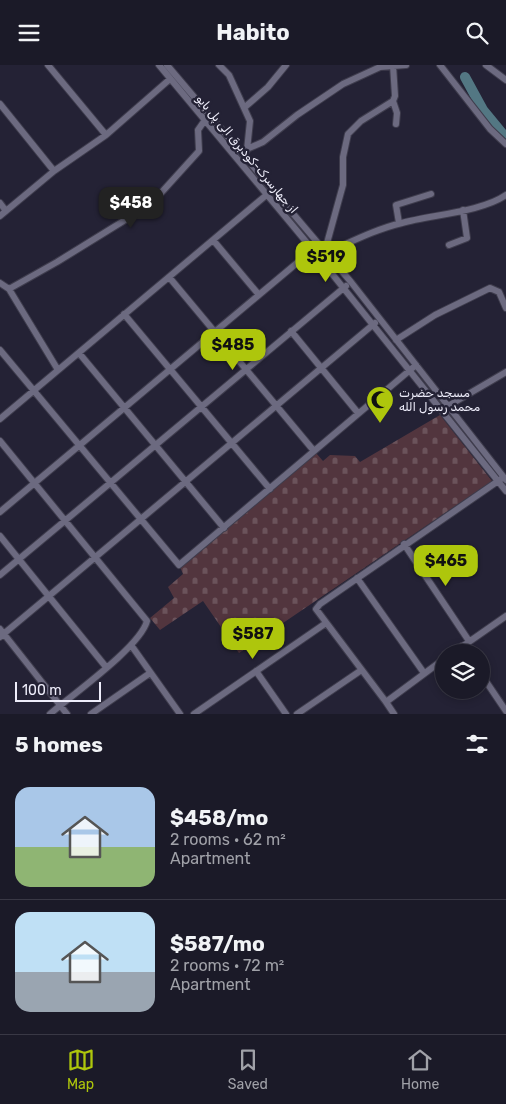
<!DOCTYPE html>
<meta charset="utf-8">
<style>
:root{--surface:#1b1a28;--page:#242330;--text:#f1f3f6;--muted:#a0a1a8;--line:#393845;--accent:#aec60c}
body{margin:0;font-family:Rubik,Vazirmatn,sans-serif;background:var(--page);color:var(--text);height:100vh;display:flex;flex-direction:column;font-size:19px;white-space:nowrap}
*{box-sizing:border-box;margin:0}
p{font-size:16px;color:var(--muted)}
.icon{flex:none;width:28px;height:28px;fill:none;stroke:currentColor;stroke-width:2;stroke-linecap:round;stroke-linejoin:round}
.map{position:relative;height:649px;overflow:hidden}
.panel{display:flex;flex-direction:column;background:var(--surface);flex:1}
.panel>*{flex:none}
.controls{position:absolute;left:435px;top:579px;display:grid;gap:10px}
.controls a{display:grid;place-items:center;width:55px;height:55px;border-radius:50%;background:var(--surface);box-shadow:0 2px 8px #0003,0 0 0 1px var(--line);font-size:25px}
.scale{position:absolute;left:15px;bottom:12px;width:86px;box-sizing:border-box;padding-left:5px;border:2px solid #eeedfa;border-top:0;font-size:14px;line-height:18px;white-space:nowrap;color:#eeedfa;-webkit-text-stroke:4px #242235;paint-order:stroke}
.price{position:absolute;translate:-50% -42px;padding:0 11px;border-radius:10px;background:var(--accent);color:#111;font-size:16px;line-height:32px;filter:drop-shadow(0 1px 2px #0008)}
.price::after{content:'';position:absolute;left:50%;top:30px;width:15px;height:11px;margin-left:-8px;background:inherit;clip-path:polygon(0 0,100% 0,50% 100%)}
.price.on{background:#222;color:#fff}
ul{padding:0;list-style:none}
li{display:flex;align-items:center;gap:15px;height:125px;padding:0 15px}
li+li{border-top:1px solid var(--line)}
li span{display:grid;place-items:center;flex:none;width:140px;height:100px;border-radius:15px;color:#555}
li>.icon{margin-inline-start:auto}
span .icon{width:60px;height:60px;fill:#fffc;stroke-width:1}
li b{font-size:21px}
h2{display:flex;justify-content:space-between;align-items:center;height:60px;padding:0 15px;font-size:21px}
header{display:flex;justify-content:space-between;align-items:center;height:65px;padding:0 15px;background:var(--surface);font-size:22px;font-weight:700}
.dock{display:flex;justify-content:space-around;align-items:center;height:70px;border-top:1px solid var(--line);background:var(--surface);font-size:14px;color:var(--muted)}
.dock a{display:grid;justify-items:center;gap:2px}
.dock .on{color:var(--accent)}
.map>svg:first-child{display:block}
</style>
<header><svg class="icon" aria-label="menu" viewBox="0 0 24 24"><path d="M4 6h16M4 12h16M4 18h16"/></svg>Habito<svg class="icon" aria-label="search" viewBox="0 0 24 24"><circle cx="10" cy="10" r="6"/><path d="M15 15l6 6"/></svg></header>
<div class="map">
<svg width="506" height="649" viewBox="0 0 506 649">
<defs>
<pattern id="cemetery-stones" width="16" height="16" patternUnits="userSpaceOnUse" patternTransform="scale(1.25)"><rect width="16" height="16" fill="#52353e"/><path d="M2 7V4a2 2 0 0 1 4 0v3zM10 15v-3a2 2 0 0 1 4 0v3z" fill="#6b535b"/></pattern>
</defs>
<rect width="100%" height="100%" fill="#242235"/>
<!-- cemetery -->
<path fill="url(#cemetery-stones)" d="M440 350 492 416 239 588 203 536 160 565 150 553 174 533 168 522 183 509 180 502 316 388 323 396 330 390 355 391 360 397Z"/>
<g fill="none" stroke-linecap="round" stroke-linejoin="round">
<!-- river -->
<path stroke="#537783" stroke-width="10" d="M465 12 483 45 506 73"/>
<defs>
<path id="minor" d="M48 0 106 70
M159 0 313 185 506 426
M167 0 351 217 506 415
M219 0 229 10 250 56 247 85
M440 0 490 64 506 79
M486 0 506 15
M393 36 397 48 396 59
M0 39 54 106
M245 42 268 22 286 0
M240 87 263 77 297 50 343 19 380 2 406 0
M0 138 6 146
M0 151 54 106 106 70 170 14
M399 158 396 140 431 129
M213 175 259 230
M449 180 467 173 463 145
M326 188C351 177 376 164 402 158 430 150 482 147 506 130
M324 189 343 120V92L348 69 361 56 393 36 395 31 393 0
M169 212 314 386
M0 218 9 224 58 305
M9 224 57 197 151 139 199 86 198 65 205 55
M124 249 270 424
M291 266 358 348
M396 275 435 250 490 223 499 227 506 243
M0 285 179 500 416 300
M79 288 224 463
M448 341 506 307
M0 354 270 127
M0 376 147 556C140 582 73 629 50 649
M0 447 316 182
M0 471 106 602
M404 479 469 576
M0 510 346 221
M357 513 424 608
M0 564 67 649
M0 572 375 258
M131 580 180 649
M462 581 467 588
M453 588 506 551
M256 606 286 649
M481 609 506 646
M386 637 316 544 320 539 501 414
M91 649 150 608
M194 649 326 558
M297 649 360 606
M394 649 386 637 444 594"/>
</defs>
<!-- minor casing -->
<use href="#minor" stroke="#3f3d4d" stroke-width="8"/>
<!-- minor -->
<use href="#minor" stroke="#6c6a80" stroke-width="6"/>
</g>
<!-- icons -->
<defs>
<symbol id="mosque-pin" viewBox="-11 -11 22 30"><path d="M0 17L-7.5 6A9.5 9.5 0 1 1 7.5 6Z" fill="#aec60c" stroke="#242235"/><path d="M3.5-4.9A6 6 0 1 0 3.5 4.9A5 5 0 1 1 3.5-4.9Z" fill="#111"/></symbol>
</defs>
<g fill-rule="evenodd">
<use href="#mosque-pin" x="364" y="319" width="32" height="43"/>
</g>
<g text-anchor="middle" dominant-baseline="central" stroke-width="5" stroke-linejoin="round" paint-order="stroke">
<!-- street labels -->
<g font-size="12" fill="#eeedfa" stroke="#242235">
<text transform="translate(247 89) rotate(50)">از جهارسرک-کودبرق الی پل بایو</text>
</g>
<!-- poi labels -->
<g font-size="12" fill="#eeedfa" stroke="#242235" text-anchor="start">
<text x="399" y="328">مسجد حضرت<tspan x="399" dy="14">محمد رسول الله</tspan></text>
</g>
</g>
</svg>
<div class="controls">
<a><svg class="icon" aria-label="layers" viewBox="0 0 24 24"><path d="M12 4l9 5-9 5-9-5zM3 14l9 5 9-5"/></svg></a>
</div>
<div class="scale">100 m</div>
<b class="price on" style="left:131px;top:164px">$458</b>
<b class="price" style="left:326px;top:218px">$519</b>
<b class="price" style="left:233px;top:306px">$485</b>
<b class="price" style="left:446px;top:522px">$465</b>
<b class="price" style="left:253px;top:595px">$587</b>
</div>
<section class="panel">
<h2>5 homes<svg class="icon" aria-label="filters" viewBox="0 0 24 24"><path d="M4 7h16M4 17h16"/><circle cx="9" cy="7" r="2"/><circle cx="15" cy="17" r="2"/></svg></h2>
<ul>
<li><span style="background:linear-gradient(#a9c7e8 60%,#8fb573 0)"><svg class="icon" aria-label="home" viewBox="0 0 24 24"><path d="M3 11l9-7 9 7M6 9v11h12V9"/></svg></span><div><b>$458/mo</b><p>2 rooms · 62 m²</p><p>Apartment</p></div></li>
<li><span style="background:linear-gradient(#bfe0f5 60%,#9aa5b1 0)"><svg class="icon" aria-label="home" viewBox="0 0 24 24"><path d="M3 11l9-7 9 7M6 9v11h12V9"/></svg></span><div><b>$587/mo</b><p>2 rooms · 72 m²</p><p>Apartment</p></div></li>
</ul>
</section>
<nav class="dock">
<a class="on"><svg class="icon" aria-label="map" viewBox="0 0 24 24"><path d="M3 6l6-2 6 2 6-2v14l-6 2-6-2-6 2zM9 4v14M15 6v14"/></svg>Map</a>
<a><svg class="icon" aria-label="saved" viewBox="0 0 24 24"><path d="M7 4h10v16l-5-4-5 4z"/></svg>Saved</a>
<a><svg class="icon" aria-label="home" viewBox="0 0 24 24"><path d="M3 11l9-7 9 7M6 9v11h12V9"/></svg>Home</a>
</nav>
